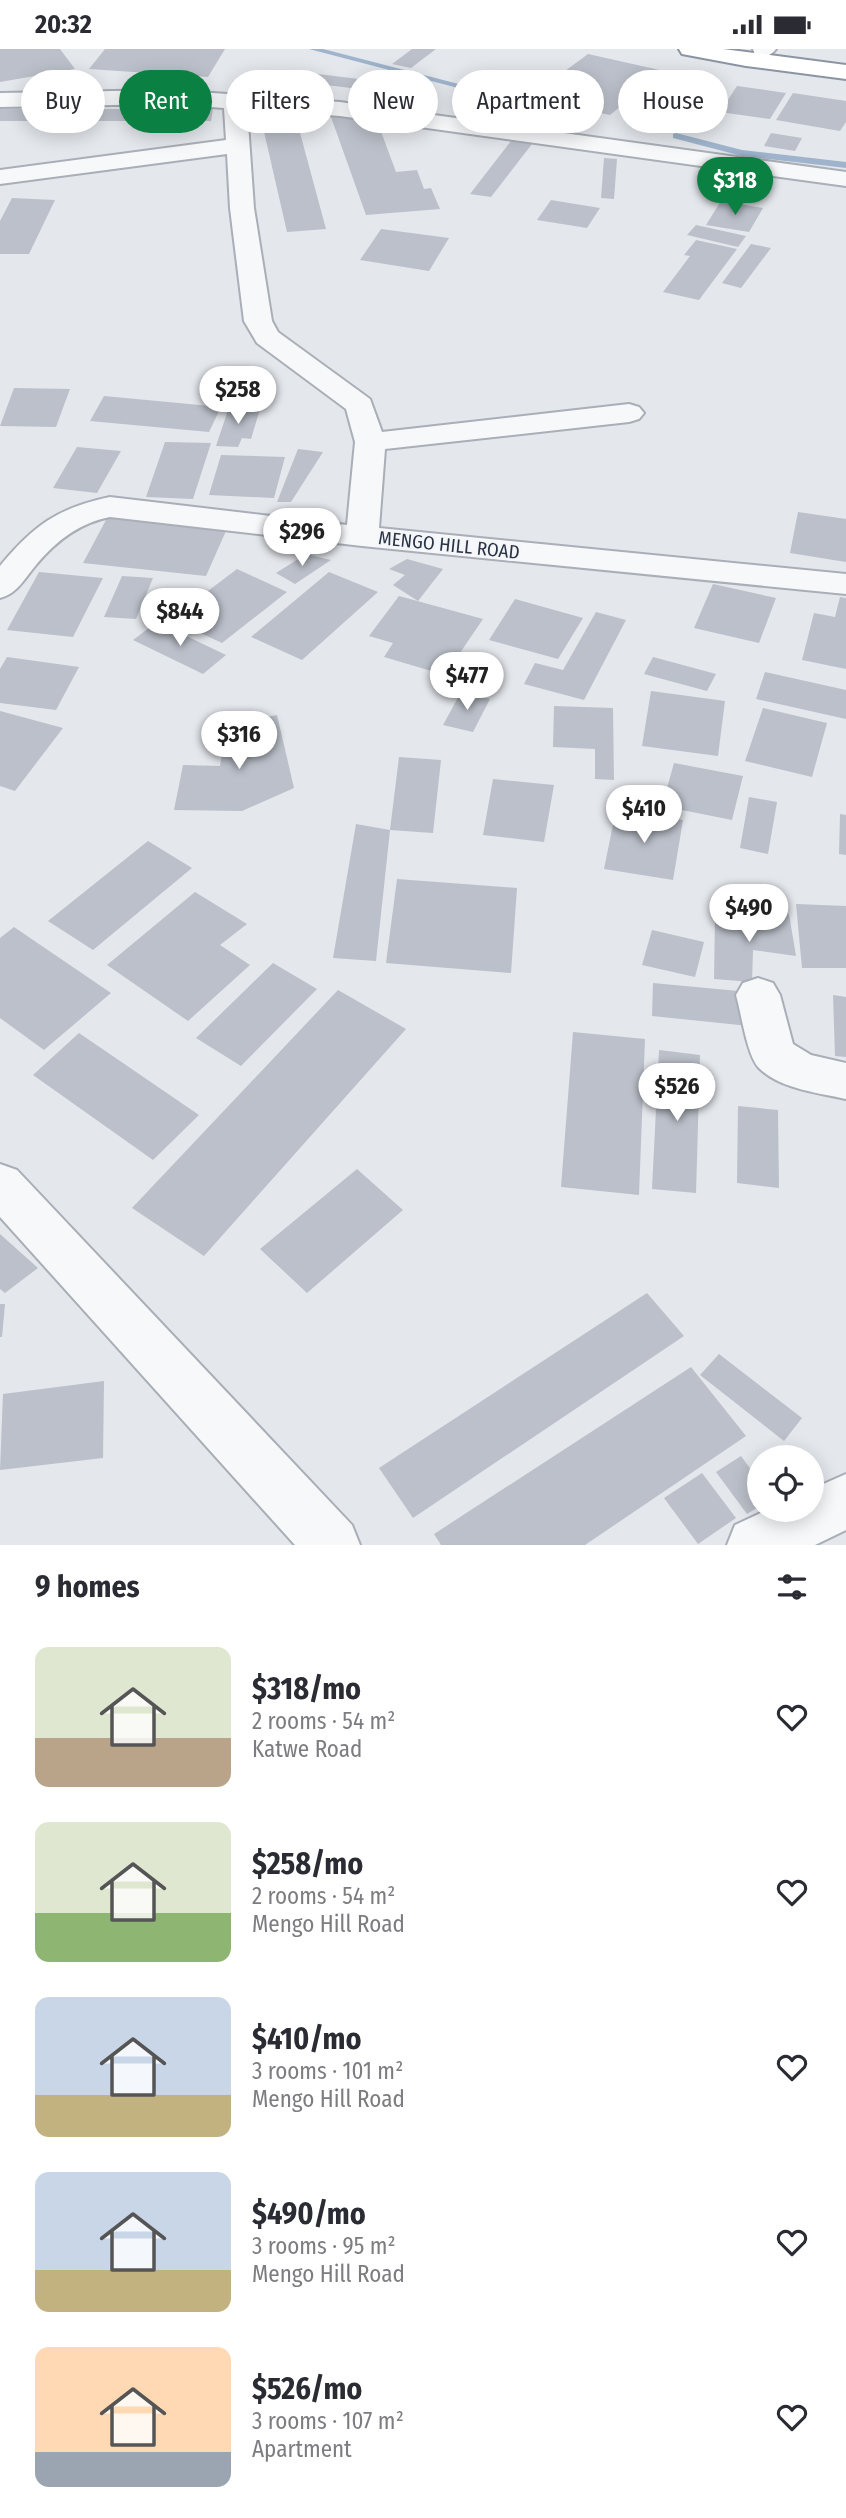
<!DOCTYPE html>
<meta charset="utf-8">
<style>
:root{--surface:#fff;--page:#f2f2f3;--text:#2b2b33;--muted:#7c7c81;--accent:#0b8043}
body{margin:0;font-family:"Fira Sans Condensed",sans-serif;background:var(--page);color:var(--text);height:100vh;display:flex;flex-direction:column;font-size:26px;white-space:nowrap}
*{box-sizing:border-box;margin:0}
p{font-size:23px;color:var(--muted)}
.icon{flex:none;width:38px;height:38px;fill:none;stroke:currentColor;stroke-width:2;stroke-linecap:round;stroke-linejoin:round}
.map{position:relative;height:1496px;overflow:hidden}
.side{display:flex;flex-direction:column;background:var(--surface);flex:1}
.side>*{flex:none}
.guide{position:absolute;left:21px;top:21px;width:805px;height:63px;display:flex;gap:14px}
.buttons{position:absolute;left:747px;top:1396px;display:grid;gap:14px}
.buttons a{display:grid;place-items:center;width:77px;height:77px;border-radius:50%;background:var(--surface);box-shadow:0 4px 18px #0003;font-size:35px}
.price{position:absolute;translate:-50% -60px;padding:0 16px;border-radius:24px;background:#fff;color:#222;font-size:23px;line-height:46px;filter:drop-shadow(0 2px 4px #0008)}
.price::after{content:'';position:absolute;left:50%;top:42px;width:21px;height:16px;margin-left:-10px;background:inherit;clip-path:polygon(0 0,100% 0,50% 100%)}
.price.on{background:var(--accent);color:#fff}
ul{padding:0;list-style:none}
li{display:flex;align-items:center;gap:21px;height:175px;padding:0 35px}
li span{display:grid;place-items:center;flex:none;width:196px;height:140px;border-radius:14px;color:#555}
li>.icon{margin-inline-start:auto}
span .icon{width:84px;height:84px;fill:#fffc;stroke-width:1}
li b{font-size:30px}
h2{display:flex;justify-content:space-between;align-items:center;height:84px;padding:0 35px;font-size:30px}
.chip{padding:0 24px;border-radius:32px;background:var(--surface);box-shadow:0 4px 18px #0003;font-size:24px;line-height:63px}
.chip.on{background:var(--accent);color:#fff}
.status{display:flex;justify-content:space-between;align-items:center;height:49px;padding:0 35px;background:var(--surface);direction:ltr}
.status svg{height:19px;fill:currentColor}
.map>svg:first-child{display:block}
</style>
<div class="status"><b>20:32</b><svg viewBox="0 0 49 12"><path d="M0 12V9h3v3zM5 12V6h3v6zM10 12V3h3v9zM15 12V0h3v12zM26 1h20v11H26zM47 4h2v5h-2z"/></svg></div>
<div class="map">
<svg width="846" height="1496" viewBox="0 0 846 1496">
<rect width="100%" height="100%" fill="#e4e7ec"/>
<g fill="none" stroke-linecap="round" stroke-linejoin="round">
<!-- stream -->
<path fill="#9fb4cc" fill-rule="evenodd" d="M309 0H323L509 48 504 51Z
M676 84 742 101 846 113V119L742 107 673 89V85Z"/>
</g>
<!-- building -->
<path fill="#bbc0ca" d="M0 0H60L75 20 0 33Z
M105 0H225L208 28 89 20Z
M412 0H436L411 19 392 15Z
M588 5 664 22 610 66 587 61 601 50 545 37Z
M286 21 375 32 367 41 277 30Z
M671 23 723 35 681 69 628 56Z
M737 37 786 44 770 70 720 63Z
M793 44 846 52V73L840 82 776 71Z
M293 58 326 180 287 183 259 61Z
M0 60H213L211 72H0Z
M331 68 376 69 396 123 417 121 424 140 431 139 440 160 366 166Z
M771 84 802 89 795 102 764 97Z
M511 92 532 95 491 148 470 145Z
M604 109 617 110 614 150 601 149Z
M12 149 55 151 29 205H0V172Z
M551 151 600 159 587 179 537 171Z
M721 152 763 159 749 183 706 176Z
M696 176 746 187 738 198 687 186Z
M381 180 449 189 429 222 360 211Z
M696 191 737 200 699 251 663 243 690 207 684 206Z
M751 195 771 199 741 239 722 234Z
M14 339 70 340 56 378 0 377Z
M104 347 221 358 209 383 90 372Z
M229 358 260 360 251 390 242 389 238 398 216 397Z
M165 393 211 394 193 450 146 448Z
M77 398 121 402 97 444 53 439Z
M298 400 323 403 291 453H277Z
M221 406 285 408 274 449 209 446Z
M798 463 846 470V513L790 504Z
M107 469 226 482 206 527 83 514Z
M306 505 331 511 295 535 276 524Z
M407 510 443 520 418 552 393 536 405 526 389 520Z
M237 520 287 543 222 594 171 570Z
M39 523 103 529 73 588 7 581Z
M329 523 378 543 302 611 251 588Z
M122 527 153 529 136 570 104 568Z
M713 535 776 549 759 594 694 579Z
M399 547 483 570 445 626 384 608 393 594 369 587Z
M840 548 846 549V620L802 611 814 564 835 568Z
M515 550 583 569 558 610 489 591Z
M596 563 626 571 584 651 524 635 535 614 563 621Z
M157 573 226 606 203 625 133 591Z
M7 608 79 618 56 661 0 654V620Z
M653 608 716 625 707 642 644 625Z
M765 623 846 641V670L756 650Z
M651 642 725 652 718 707 642 697Z
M461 643 490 650 473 683 443 676Z
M554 657 613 659 614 731 595 730V700L553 698Z
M763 659 827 674 812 728 745 712Z
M0 662 63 679 15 742 0 737Z
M277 666 294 739 242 762 174 761 183 716 220 717 227 676Z
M399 708 441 711 433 784 390 781Z
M674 714 743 727 732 771 662 757Z
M493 730 554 736 544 793 483 786Z
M749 748 777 753 768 805 740 799Z
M616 761 683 771 673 831 604 820Z
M840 765 846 766V806L839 805Z
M356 775 390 781 376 912 333 909Z
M148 792 192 819 93 901 48 872Z
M397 830 517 839 511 924 386 914Z
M195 843 247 875 220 896 250 916 188 972 107 916Z
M796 855 846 857V919H802Z
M789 865 796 907 753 901 752 933 714 930 715 868 753 872Z
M14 878 111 944 44 1001 0 969V889Z
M652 881 704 893 695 928 642 916Z
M273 914 317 940 241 1017 196 989Z
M653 934 749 943V977L652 967Z
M338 941 406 980 204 1207 132 1159Z
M833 946 846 948V1008L835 1007Z
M573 983 645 990 639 1146 561 1138Z
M79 984 199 1066 153 1111 33 1026Z
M659 1001 700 1006 696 1144 652 1140Z
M738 1057 778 1061 779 1139 737 1134Z
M357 1120 403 1161 307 1244 260 1200Z
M0 1185 38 1219 5 1244 0 1240Z
M647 1244 684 1287 413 1469 379 1419Z
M0 1255H5L2 1288H0Z
M719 1305 802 1369 784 1392 700 1326Z
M691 1318 746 1387 585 1496H441L434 1485Z
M104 1332 103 1409 0 1421 3 1345Z
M741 1407 760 1433V1457L747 1465 716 1423Z
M702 1424 736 1469 698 1495 664 1449Z"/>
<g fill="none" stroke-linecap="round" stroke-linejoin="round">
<defs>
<path id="minor" d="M753 0H776C770 8 764 8 755 6Z
M170 41 340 53 846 123V137L340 67 247 60 254 159 272 272 278 283 370 350 382 383 629 355 639 358 644 364 639 370 629 373 385 400 379 479 846 525V545L362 497 110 468C79 474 56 492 36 516 25 529 17 545 0 549V517C34 476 58 459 110 448L347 476 355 393 346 360 257 294 244 272 230 159 227 105 0 135V121L226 91 224 59 170 55 0 58V44Z
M758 929 773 934 780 946 793 995 811 1006 846 1014V1050C819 1044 780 1040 759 1019 747 1007 741 963 736 946L743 934Z
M0 1115 17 1121 352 1476 360 1496H295L0 1168Z
M846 1425V1481L815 1496H727L735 1476 767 1461H812V1440Z"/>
<path id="highway" d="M679 0H723L846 16V30L746 17 682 5Z"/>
</defs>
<!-- minor casing -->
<use href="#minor" stroke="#a9aeb7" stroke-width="4"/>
<!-- highway casing -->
<use href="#highway" stroke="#8b94a3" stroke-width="4"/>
<!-- minor -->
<use href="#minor" fill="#f7f8fa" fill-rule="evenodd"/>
<!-- highway -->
<use href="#highway" fill="#fff" fill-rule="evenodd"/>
</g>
<g text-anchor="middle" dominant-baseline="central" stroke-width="5" stroke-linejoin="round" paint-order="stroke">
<!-- street labels -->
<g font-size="19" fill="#2b3445" stroke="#f4f6f9">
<text transform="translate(449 496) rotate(6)">MENGO HILL ROAD</text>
</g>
</g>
</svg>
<div class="buttons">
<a><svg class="icon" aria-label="locate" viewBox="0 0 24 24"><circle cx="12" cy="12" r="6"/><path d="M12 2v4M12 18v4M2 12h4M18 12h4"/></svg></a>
</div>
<b class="price on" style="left:735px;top:168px">$318</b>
<b class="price" style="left:238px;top:377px">$258</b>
<b class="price" style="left:302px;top:519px">$296</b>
<b class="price" style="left:180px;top:599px">$844</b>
<b class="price" style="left:467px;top:663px">$477</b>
<b class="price" style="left:239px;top:722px">$316</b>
<b class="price" style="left:644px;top:796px">$410</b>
<b class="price" style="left:749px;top:895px">$490</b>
<b class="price" style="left:677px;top:1074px">$526</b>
<div class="guide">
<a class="chip">Buy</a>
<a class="chip on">Rent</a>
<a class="chip">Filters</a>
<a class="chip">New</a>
<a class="chip">Apartment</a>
<a class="chip">House</a>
</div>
</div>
<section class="side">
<h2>9 homes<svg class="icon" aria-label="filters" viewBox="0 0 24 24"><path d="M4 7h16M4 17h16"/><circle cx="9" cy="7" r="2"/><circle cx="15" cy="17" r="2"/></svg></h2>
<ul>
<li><span style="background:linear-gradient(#dfe7d0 65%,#b9a48a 0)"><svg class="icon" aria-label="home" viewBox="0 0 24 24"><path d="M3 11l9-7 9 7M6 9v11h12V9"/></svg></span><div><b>$318/mo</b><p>2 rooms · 54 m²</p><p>Katwe Road</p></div><svg class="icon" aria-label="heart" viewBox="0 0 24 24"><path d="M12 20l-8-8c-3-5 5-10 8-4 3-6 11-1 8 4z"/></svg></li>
<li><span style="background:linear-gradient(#dfe7d0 65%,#8fb573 0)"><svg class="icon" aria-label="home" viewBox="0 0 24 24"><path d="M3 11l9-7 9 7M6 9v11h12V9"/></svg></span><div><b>$258/mo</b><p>2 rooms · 54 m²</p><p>Mengo Hill Road</p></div><svg class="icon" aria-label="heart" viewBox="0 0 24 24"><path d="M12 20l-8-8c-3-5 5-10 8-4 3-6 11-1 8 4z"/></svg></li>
<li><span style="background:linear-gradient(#c9d6e8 70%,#c2b280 0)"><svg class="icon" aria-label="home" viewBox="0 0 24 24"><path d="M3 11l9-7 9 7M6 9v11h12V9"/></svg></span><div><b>$410/mo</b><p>3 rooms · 101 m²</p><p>Mengo Hill Road</p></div><svg class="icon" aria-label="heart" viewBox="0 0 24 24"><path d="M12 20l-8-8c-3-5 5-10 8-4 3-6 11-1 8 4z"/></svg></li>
<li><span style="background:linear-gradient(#c9d6e8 70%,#c2b280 0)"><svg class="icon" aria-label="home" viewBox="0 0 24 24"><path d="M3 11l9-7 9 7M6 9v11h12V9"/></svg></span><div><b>$490/mo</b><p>3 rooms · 95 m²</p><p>Mengo Hill Road</p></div><svg class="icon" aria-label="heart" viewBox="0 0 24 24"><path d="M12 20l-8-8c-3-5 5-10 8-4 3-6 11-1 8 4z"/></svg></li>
<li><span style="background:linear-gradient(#ffd9b3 75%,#9aa5b1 0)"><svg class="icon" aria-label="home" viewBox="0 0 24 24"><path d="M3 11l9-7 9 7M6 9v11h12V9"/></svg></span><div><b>$526/mo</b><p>3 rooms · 107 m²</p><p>Apartment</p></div><svg class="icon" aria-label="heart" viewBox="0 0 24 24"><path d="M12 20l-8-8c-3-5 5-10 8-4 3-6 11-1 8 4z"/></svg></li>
</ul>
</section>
